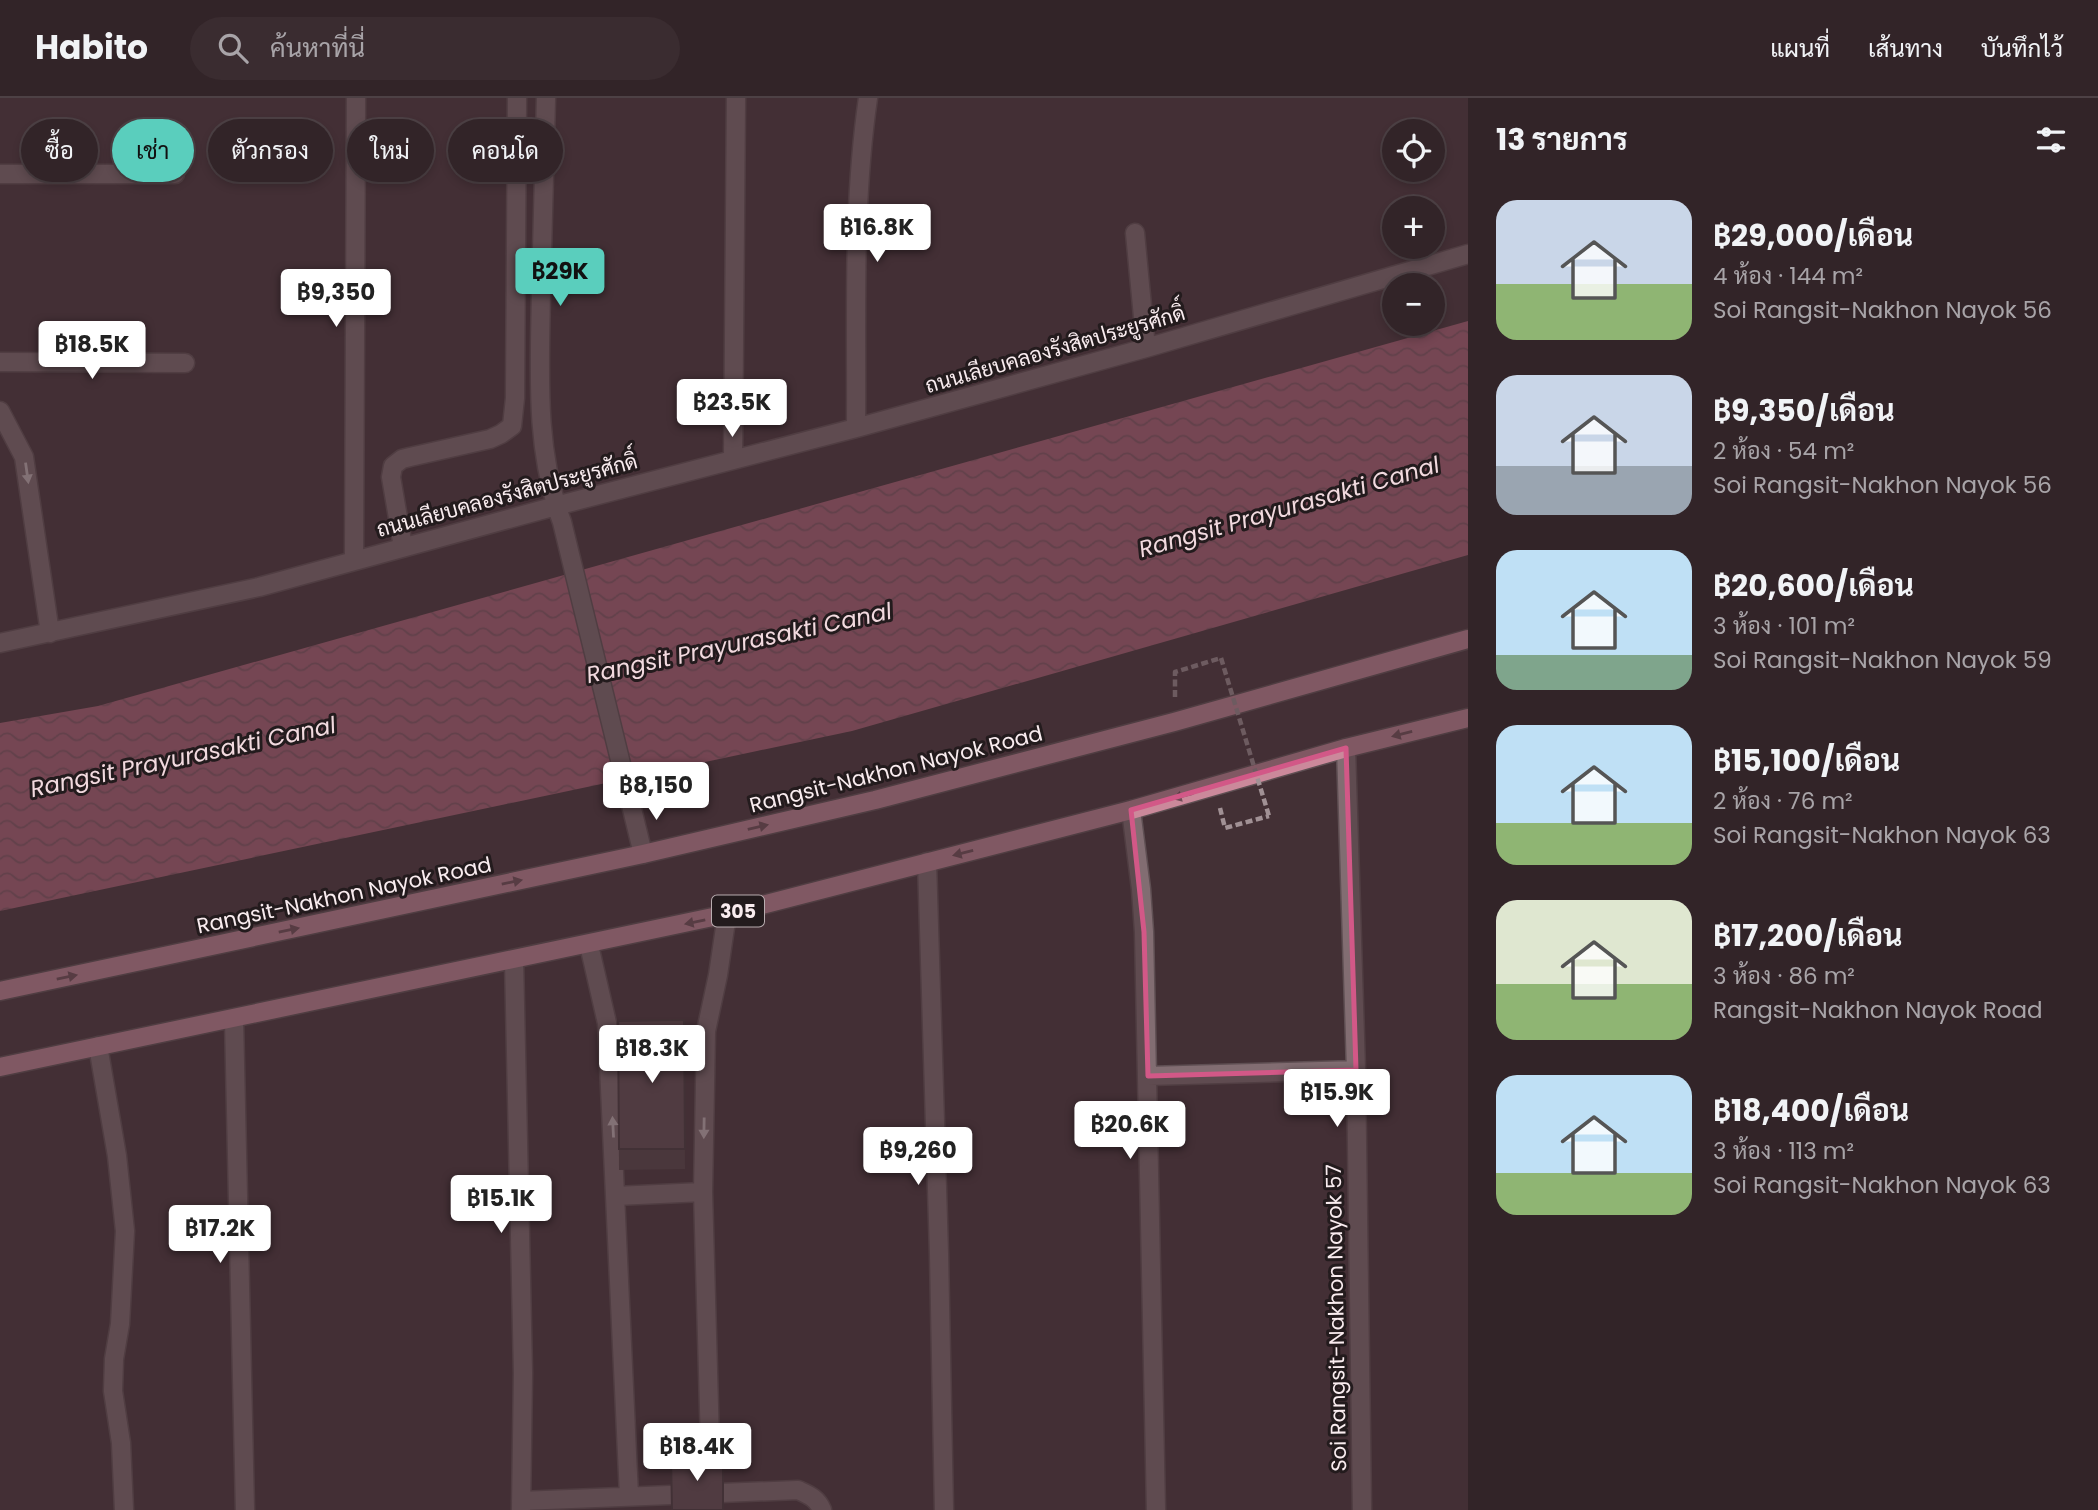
<!DOCTYPE html>
<html lang="th">
<meta charset="utf-8">
<style>
:root{--surface:#322428;--page:#3a2c30;--text:#f1f3f6;--muted:#a8a4a8;--line:#4d4145;--accent:#5acebd}
body{margin:0;font-family:Poppins,Sarabun,sans-serif;background:var(--page);color:var(--text);height:100vh;display:flex;flex-direction:column;font-size:26px;white-space:nowrap}
*{box-sizing:border-box;margin:0}
p{font-size:23px;color:var(--muted)}
.icon{flex:none;width:38px;height:38px;fill:none;stroke:currentColor;stroke-width:2;stroke-linecap:round;stroke-linejoin:round}
.map{position:relative;flex:1;overflow:hidden}
.sheet{display:flex;flex-direction:column;background:var(--surface);width:630px}
.sheet>*{flex:none}
.hud{position:absolute;left:21px;top:21px;width:665px;height:63px;display:flex;gap:14px}
.controls{position:absolute;left:1382px;top:21px;display:grid;gap:14px}
.controls a{display:grid;place-items:center;width:63px;height:63px;border-radius:50%;background:var(--surface);box-shadow:0 4px 10px #0003,0 0 0 2px var(--line);font-size:35px}
.price{position:absolute;translate:-50% -60px;padding:0 16px;border-radius:7px;background:#fff;color:#222;font-size:23px;line-height:46px;filter:drop-shadow(0 2px 4px #0008)}
.price::after{content:'';position:absolute;left:50%;top:42px;width:21px;height:16px;margin-left:-10px;background:inherit;clip-path:polygon(0 0,100% 0,50% 100%)}
.price.current{background:var(--accent);color:#111}
ul{padding:0;list-style:none}
li{display:flex;align-items:center;gap:21px;height:175px;padding:0 28px}
li span{display:grid;place-items:center;flex:none;width:196px;height:140px;border-radius:21px;color:#555}
li>.icon{margin-inline-start:auto}
span .icon{width:84px;height:84px;fill:#fffc;stroke-width:1}
li b{font-size:30px}
h2{display:flex;justify-content:space-between;align-items:center;height:84px;padding:0 28px;font-size:30px}
.pill{padding:0 24px;border-radius:32px;background:var(--surface);box-shadow:0 4px 10px #0003,0 0 0 2px var(--line);font-size:24px;line-height:63px}
.pill.current{background:var(--accent);color:#111}
header{display:flex;align-items:center;gap:42px;box-sizing:border-box;height:98px;padding:0 35px;background:var(--surface);border-bottom:2px solid var(--line)}
header strong{font-size:33px}
nav{display:flex;gap:38px;margin-inline-start:auto;font-size:24px}
.search{width:490px;height:63px;background:var(--page);display:flex;align-items:center;gap:18px;box-sizing:border-box;padding:0 24px;border-radius:38px;color:var(--muted);font-size:26px}
main{display:flex;flex:1;min-height:0}
.map>svg:first-child{display:block}
</style>
<header>
<strong>Habito</strong>
<div class="search"><svg class="icon" aria-label="search" viewBox="0 0 24 24"><circle cx="10" cy="10" r="6"/><path d="M15 15l6 6"/></svg>ค้นหาที่นี่</div>
<nav><a>แผนที่</a><a>เส้นทาง</a><a>บันทึกไว้</a></nav>
</header>
<main>
<div class="map">
<svg width="1468" height="1412" viewBox="0 0 1468 1412">
<defs>
<pattern id="water-waves" width="16" height="10" patternUnits="userSpaceOnUse" patternTransform="scale(1.75)"><rect width="16" height="10" fill="#b16278"/><path d="M0 5q4-4 8 0t8 0" fill="none" stroke="#885765"/></pattern>
</defs>
<rect width="100%" height="100%" fill="#433035"/>
<!-- water -->
<path fill="url(#water-waves)" d="M1468 223V457L852 633 0 813V625L98 608Z"/>
<g fill="none" stroke-linecap="round" stroke-linejoin="round">
<defs>
<path id="minor" d="M546 0C544 64 543 128 541 192 540 270 534 350 562 424L643 756
M0 76H175
M1135 135 1146 250
M0 264 185 265
M0 313 24 359 50 535
M856 330C857 220 852 109 868 0
M733 361 736 0
M403 449 391 379 393 368 402 361 410 359 490 341 501 336 512 328 515 300 517 0
M354 462 356 0
M0 545 259 489 556 408 856 330 1146 250 1468 156
M1346 650 1356 972 1362 1412
M1131 712 1141 791 1144 834 1156 1412
M927 764 939 1156 944 1412
M589 847 607 925 629 1398
M514 862 523 1275 521 1412
M234 922 245 1412
M98 948 117 1058 125 1133 120 1226 114 1261 113 1293 121 1345 124 1412
M1148 978 1356 972
M616 1098 703 1094
M711 1381 703 1094 706 933 718 877 727 816
M521 1403 798 1392C809 1397 817 1400 822 1412"/>
<path id="major" d="M0 893 643 756 875 702 1174 624 1468 541
M0 969 727 816 1131 712 1346 650 1468 620"/>
</defs>
<!-- minor casing -->
<use href="#minor" stroke="#5f4f53" stroke-width="21"/>
<!-- major casing -->
<use href="#major" stroke="#5f4f53" stroke-width="21"/>
<!-- path -->
<path stroke="#a19195" stroke-width="4.5" stroke-dasharray="7 3.5" stroke-linecap="butt" d="M1175 599V574L1221 560
M1220 710 1225 730 1269 718"/>
<!-- minor -->
<use href="#minor" stroke="#826d72" stroke-width="18"/>
<!-- major -->
<use href="#major" stroke="#cb899b" stroke-width="18"/>
<!-- path-bridge -->
<path stroke="#a19195" stroke-width="4.5" stroke-dasharray="7 3.5" stroke-linecap="butt" d="M1221 560 1269 718"/>
</g>
<!-- wall -->
<path fill="#524045" d="M684 922 685 1071 619 1072 618 923Z"/>
<!-- building -->
<path fill="#5f4b50" stroke="#423438" stroke-width="2" d="M684 922 685 1051H619L618 923Z
M671 1358H723V1412H672Z"/>
<!-- one-way arrows -->
<defs><path id="oneway-solid" d="M-6-.8H1V-3.2L6.5 0L1 3.2V.8H-6Z" transform="scale(1.75)"/></defs>
<g fill="#cfc0c3">
<use href="#oneway-solid" transform="translate(27 375) rotate(82)"/>
<use href="#oneway-solid" transform="translate(613 1029) rotate(-93)"/>
<use href="#oneway-solid" transform="translate(704 1030) rotate(91)"/>
</g>
<g fill="#6f4c56">
<use href="#oneway-solid" transform="translate(1402 636) rotate(166)"/>
<use href="#oneway-solid" transform="translate(1183 698) rotate(165)"/>
<use href="#oneway-solid" transform="translate(758 729) rotate(-13)"/>
<use href="#oneway-solid" transform="translate(963 755) rotate(166)"/>
<use href="#oneway-solid" transform="translate(512 784) rotate(-12)"/>
<use href="#oneway-solid" transform="translate(695 824) rotate(168)"/>
<use href="#oneway-solid" transform="translate(289 832) rotate(-12)"/>
<use href="#oneway-solid" transform="translate(67 879) rotate(-12)"/>
</g>
<!-- marked area -->
<path d="M0 0H1468V1412H0ZM1346 650 1356 972 1148 978 1144 834 1131 712Z" fill="#433035" fill-opacity=".55" fill-rule="evenodd"/>
<path fill="none" stroke="#d25887" stroke-width="5" stroke-linejoin="round" d="M1346 650 1356 972 1148 978 1144 834 1131 712Z"/>
<g text-anchor="middle" dominant-baseline="central" stroke-width="6" stroke-linejoin="round" paint-order="stroke">
<!-- shield labels -->
<rect fill="#231b1d" stroke="#b9adb0" stroke-width="2" x="712" y="797.5" width="52" height="31" rx="5"/>
<g font-size="19" font-weight="bold" fill="#f9ecef">
<text x="738" y="813">305</text>
</g>
<!-- street labels -->
<g font-size="21" fill="#f9ecef" stroke="#231b1d">
<text transform="translate(1055 251) rotate(-16)">ถนนเลียบคลองรังสิตประยูรศักดิ์</text>
<text transform="translate(507 397) rotate(-15)">ถนนเลียบคลองรังสิตประยูรศักดิ์</text>
<text transform="translate(896 671) rotate(-14)">Rangsit-Nakhon Nayok Road</text>
<text transform="translate(344 797) rotate(-12)">Rangsit-Nakhon Nayok Road</text>
<text transform="translate(1336 1220) rotate(-91)">Soi Rangsit-Nakhon Nayok 57</text>
</g>
<!-- water labels -->
<g font-size="23" font-style="italic" fill="#f2dadf" stroke="#231b1d">
<text transform="translate(1289 409) rotate(-16)">Rangsit Prayurasakti Canal</text>
<text transform="translate(739 545) rotate(-12)">Rangsit Prayurasakti Canal</text>
<text transform="translate(183 659) rotate(-12)">Rangsit Prayurasakti Canal</text>
</g>
</g>
</svg>
<div class="controls">
<a><svg class="icon" aria-label="locate" viewBox="0 0 24 24"><circle cx="12" cy="12" r="6"/><path d="M12 2v4M12 18v4M2 12h4M18 12h4"/></svg></a>
<a>+</a>
<a>−</a>
</div>
<b class="price" style="left:877px;top:166px">฿16.8K</b>
<b class="price current" style="left:560px;top:210px">฿29K</b>
<b class="price" style="left:336px;top:231px">฿9,350</b>
<b class="price" style="left:92px;top:283px">฿18.5K</b>
<b class="price" style="left:732px;top:341px">฿23.5K</b>
<b class="price" style="left:656px;top:724px">฿8,150</b>
<b class="price" style="left:652px;top:987px">฿18.3K</b>
<b class="price" style="left:1337px;top:1031px">฿15.9K</b>
<b class="price" style="left:1130px;top:1063px">฿20.6K</b>
<b class="price" style="left:918px;top:1089px">฿9,260</b>
<b class="price" style="left:501px;top:1137px">฿15.1K</b>
<b class="price" style="left:220px;top:1167px">฿17.2K</b>
<b class="price" style="left:697px;top:1385px">฿18.4K</b>
<div class="hud">
<a class="pill">ซื้อ</a>
<a class="pill current">เช่า</a>
<a class="pill">ตัวกรอง</a>
<a class="pill">ใหม่</a>
<a class="pill">คอนโด</a>
</div>
</div>
<section class="sheet">
<h2>13 รายการ<svg class="icon" aria-label="filters" viewBox="0 0 24 24"><path d="M4 7h16M4 17h16"/><circle cx="9" cy="7" r="2"/><circle cx="15" cy="17" r="2"/></svg></h2>
<ul>
<li><span style="background:linear-gradient(#c9d6e8 60%,#8fb573 0)"><svg class="icon" aria-label="home" viewBox="0 0 24 24"><path d="M3 11l9-7 9 7M6 9v11h12V9"/></svg></span><div><b>฿29,000/เดือน</b><p>4 ห้อง · 144 m²</p><p>Soi Rangsit-Nakhon Nayok 56</p></div></li>
<li><span style="background:linear-gradient(#c9d6e8 65%,#9aa5b1 0)"><svg class="icon" aria-label="home" viewBox="0 0 24 24"><path d="M3 11l9-7 9 7M6 9v11h12V9"/></svg></span><div><b>฿9,350/เดือน</b><p>2 ห้อง · 54 m²</p><p>Soi Rangsit-Nakhon Nayok 56</p></div></li>
<li><span style="background:linear-gradient(#bfe0f5 75%,#7fa58c 0)"><svg class="icon" aria-label="home" viewBox="0 0 24 24"><path d="M3 11l9-7 9 7M6 9v11h12V9"/></svg></span><div><b>฿20,600/เดือน</b><p>3 ห้อง · 101 m²</p><p>Soi Rangsit-Nakhon Nayok 59</p></div></li>
<li><span style="background:linear-gradient(#bfe0f5 70%,#8fb573 0)"><svg class="icon" aria-label="home" viewBox="0 0 24 24"><path d="M3 11l9-7 9 7M6 9v11h12V9"/></svg></span><div><b>฿15,100/เดือน</b><p>2 ห้อง · 76 m²</p><p>Soi Rangsit-Nakhon Nayok 63</p></div></li>
<li><span style="background:linear-gradient(#dfe7d0 60%,#8fb573 0)"><svg class="icon" aria-label="home" viewBox="0 0 24 24"><path d="M3 11l9-7 9 7M6 9v11h12V9"/></svg></span><div><b>฿17,200/เดือน</b><p>3 ห้อง · 86 m²</p><p>Rangsit-Nakhon Nayok Road</p></div></li>
<li><span style="background:linear-gradient(#bfe0f5 70%,#8fb573 0)"><svg class="icon" aria-label="home" viewBox="0 0 24 24"><path d="M3 11l9-7 9 7M6 9v11h12V9"/></svg></span><div><b>฿18,400/เดือน</b><p>3 ห้อง · 113 m²</p><p>Soi Rangsit-Nakhon Nayok 63</p></div></li>
</ul>
</section>
</main>
